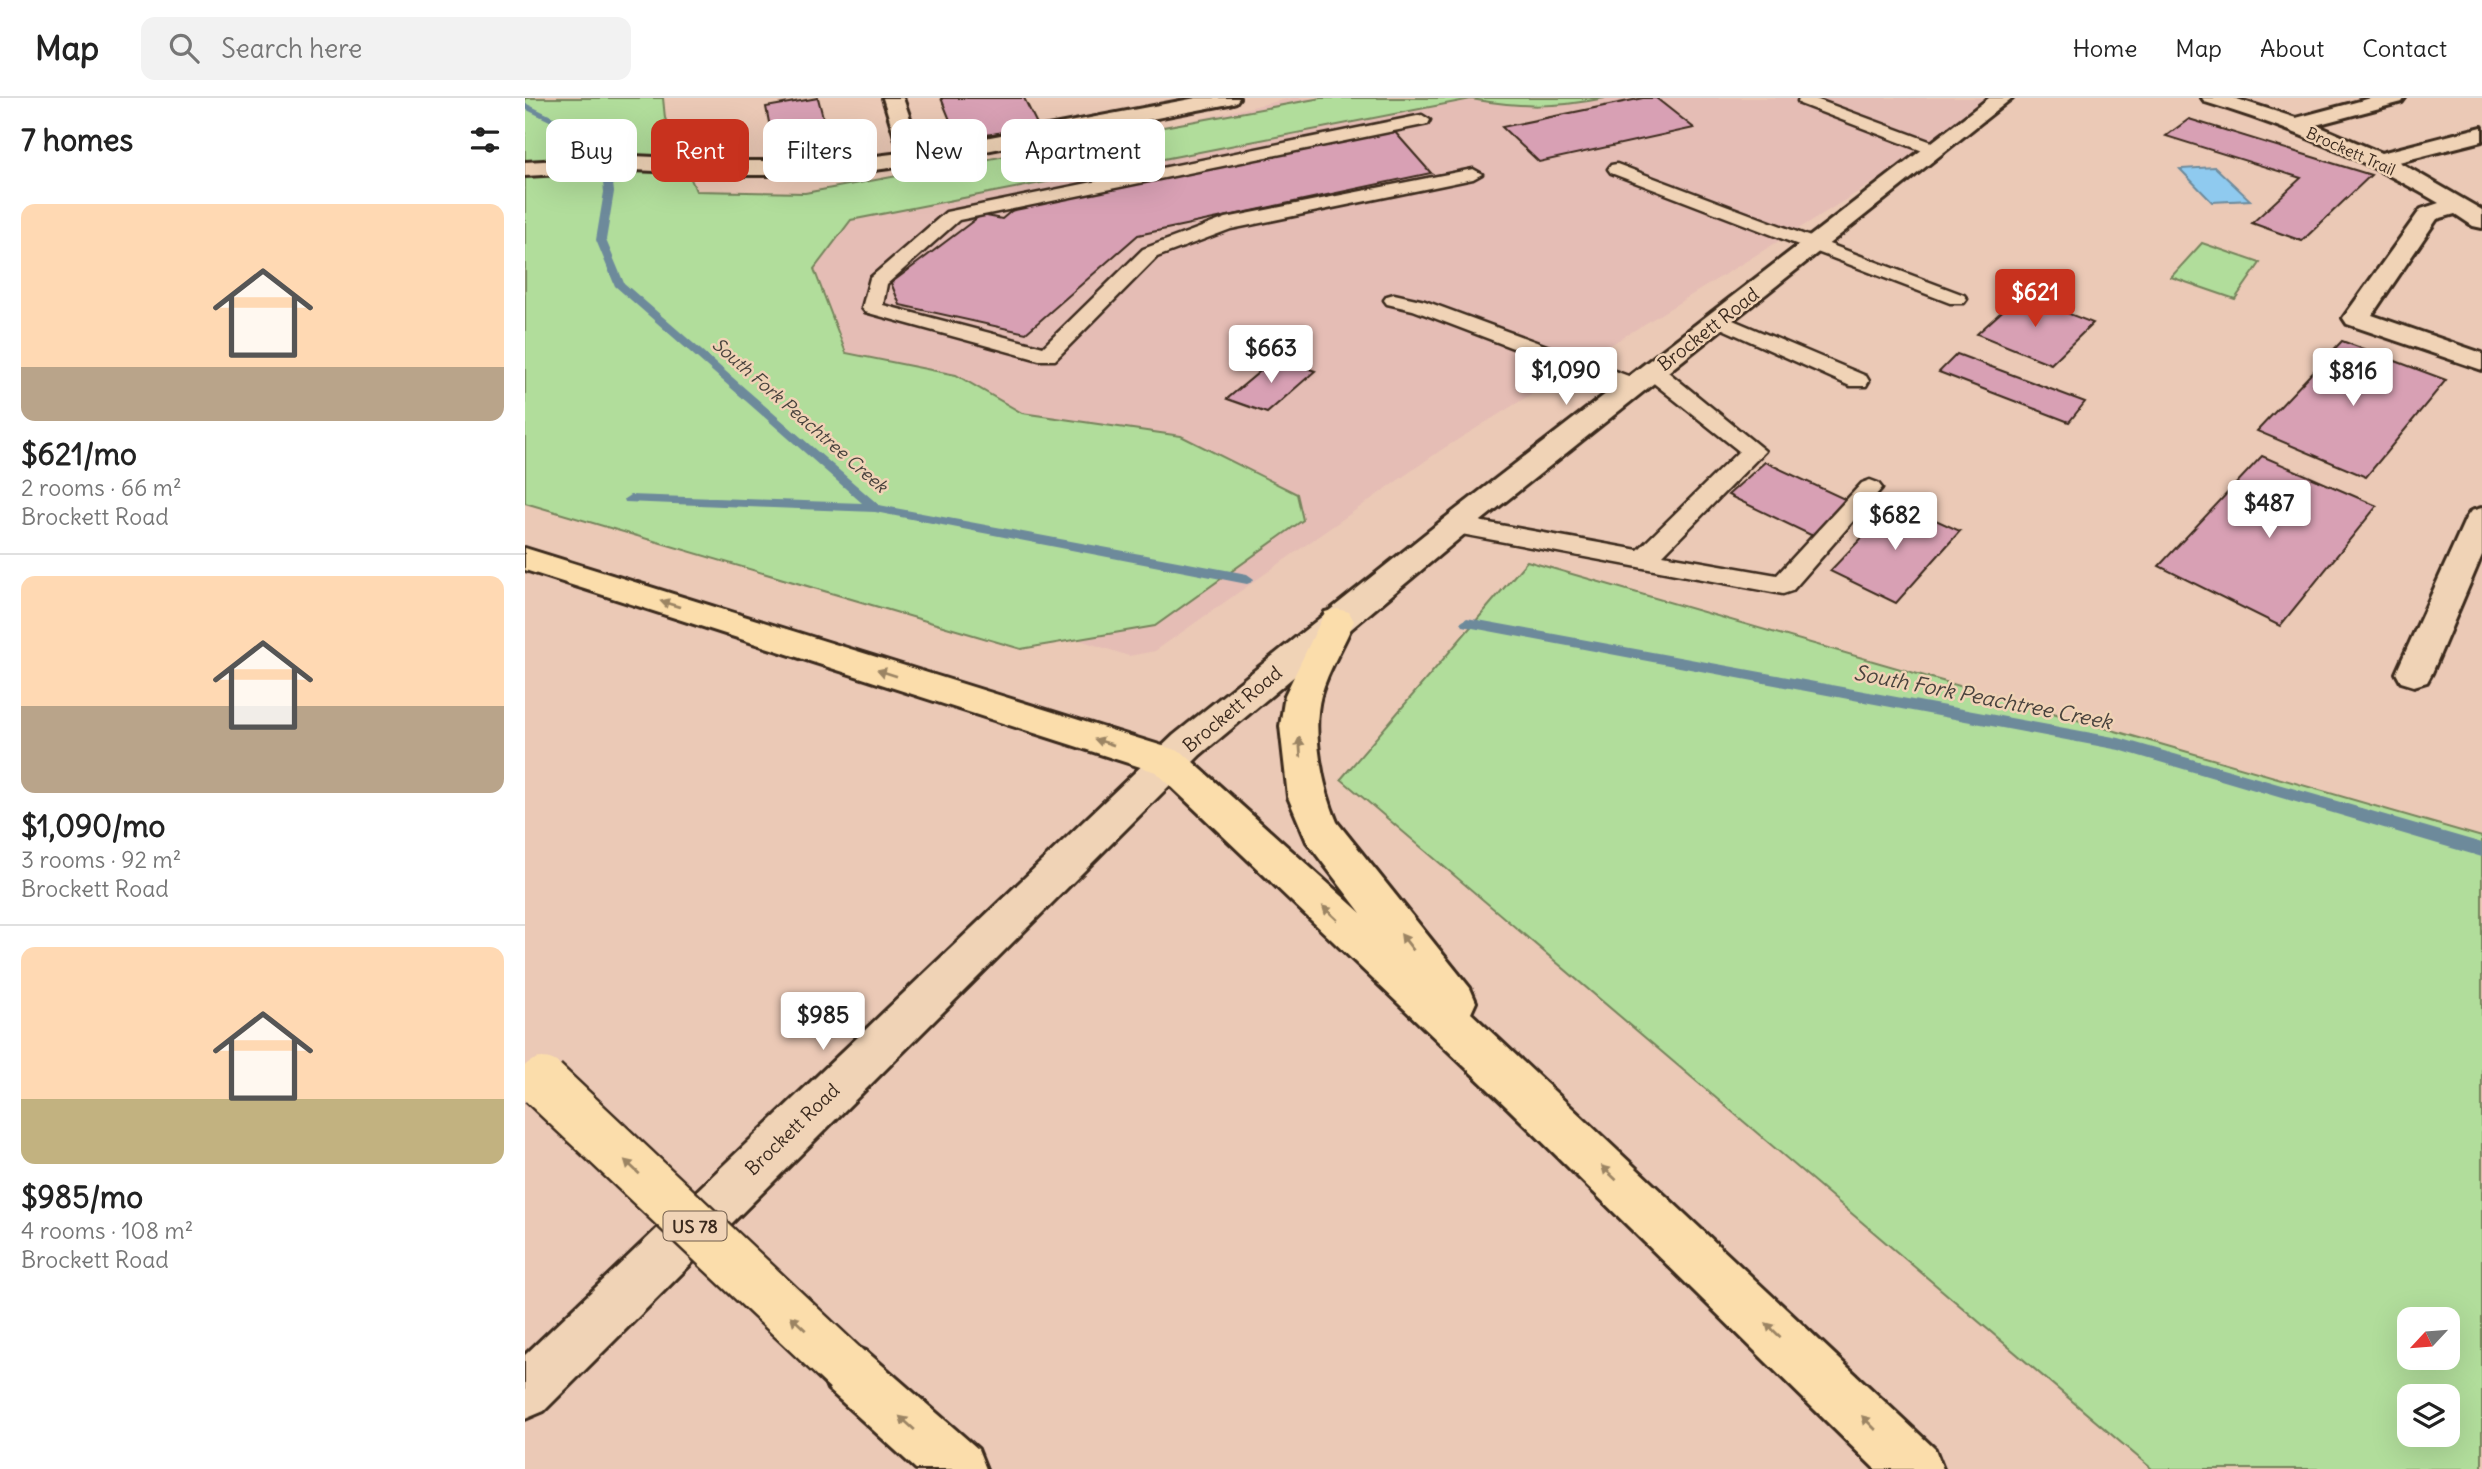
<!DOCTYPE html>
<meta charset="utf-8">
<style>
:root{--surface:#fff;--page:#f2f2f2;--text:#222;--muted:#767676;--line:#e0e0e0;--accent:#c8321e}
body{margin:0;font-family:Delius,sans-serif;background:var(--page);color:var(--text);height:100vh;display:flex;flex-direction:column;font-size:26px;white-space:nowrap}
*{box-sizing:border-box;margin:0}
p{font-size:23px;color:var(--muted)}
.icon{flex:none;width:38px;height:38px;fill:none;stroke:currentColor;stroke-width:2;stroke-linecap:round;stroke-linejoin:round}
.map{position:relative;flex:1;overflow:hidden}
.sheet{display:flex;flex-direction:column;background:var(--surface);width:525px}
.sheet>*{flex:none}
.hud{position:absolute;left:21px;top:21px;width:665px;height:63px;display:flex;gap:14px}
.needle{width:46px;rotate:244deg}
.buttons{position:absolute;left:1872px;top:1209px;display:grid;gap:14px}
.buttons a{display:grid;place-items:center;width:63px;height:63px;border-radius:14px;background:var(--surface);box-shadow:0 7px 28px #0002;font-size:35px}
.price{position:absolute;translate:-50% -60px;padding:0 16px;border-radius:7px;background:#fff;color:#222;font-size:23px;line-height:46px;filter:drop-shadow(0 2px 4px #0008)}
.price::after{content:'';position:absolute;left:50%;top:42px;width:21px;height:16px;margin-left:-10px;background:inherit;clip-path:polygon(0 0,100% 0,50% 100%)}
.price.on{background:var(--accent);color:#fff}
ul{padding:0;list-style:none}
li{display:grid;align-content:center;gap:14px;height:371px;padding:0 21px}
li+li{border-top:2px solid var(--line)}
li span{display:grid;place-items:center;height:217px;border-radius:14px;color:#555}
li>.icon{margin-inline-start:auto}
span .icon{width:126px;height:126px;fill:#fffc;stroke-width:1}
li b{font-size:30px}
h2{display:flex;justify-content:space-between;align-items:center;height:84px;padding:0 21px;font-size:30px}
.tag{padding:0 24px;border-radius:14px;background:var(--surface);box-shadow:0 7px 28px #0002;font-size:24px;line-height:63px}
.tag.on{background:var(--accent);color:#fff}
header{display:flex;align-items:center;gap:42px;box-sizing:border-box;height:98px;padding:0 35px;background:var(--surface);border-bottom:2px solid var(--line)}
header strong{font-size:33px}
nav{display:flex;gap:38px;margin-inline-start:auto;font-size:24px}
.search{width:490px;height:63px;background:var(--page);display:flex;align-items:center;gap:18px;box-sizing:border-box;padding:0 24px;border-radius:14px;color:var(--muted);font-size:26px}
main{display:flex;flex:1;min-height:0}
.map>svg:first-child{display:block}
</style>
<header>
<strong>Map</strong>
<div class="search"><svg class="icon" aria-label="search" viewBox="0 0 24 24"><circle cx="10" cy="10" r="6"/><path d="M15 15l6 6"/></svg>Search here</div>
<nav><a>Home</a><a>Map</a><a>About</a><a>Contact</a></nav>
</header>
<main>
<section class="sheet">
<h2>7 homes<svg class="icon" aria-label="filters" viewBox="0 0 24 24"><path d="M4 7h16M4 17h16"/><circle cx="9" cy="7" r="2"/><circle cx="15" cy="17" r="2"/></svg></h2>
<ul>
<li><span style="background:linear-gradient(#ffd9b3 75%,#b9a48a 0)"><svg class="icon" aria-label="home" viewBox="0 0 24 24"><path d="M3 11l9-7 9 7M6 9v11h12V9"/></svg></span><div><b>$621/mo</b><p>2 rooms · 66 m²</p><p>Brockett Road</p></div></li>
<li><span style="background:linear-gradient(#ffd9b3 60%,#b9a48a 0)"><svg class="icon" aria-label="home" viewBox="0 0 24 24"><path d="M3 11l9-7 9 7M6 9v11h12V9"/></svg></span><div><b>$1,090/mo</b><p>3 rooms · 92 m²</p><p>Brockett Road</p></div></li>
<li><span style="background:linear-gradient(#ffd9b3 70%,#c2b280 0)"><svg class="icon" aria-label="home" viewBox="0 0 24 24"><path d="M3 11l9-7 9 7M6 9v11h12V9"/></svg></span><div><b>$985/mo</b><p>4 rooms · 108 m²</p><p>Brockett Road</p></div></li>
</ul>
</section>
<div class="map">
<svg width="1957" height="1371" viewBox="0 0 1957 1371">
<rect width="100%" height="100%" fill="#ebc9b6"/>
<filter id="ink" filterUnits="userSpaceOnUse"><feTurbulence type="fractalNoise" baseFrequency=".0143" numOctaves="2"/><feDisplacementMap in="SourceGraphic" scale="14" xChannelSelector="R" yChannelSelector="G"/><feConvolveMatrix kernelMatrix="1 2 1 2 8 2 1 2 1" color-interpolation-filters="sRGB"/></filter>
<g filter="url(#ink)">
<!-- built -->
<path fill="#e5bdb5" d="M767 0H1466L1383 63 916 352 630 553 604 558 0 362 278 108Z"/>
<!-- green -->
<path fill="#b1dd9b" stroke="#76845c" stroke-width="2" fill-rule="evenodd" d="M0 0H138L140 20 171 93 280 95 796 0H1080C1029 10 997 10 946 1L326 122 289 171 321 255 431 277 497 315 656 338 772 396 778 422 630 528 496 551 0 405Z
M1677 145 1735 165 1710 201 1646 179Z
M1002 463 1957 739V1371H1627L816 681ZM1885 1222H1923V1260H1885ZM1923 1298V1337H1885V1298Z"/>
<!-- water -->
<path fill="#8fcaef" stroke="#6d8a9b" stroke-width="2" d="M1690 69 1725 102 1687 104 1655 71Z"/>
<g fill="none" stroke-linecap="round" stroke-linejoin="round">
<!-- stream -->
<path fill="#6d8a9b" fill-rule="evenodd" d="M0 5 83 46 89 94 81 142 99 185 354 407 722 476 729 481 727 484 722 486 350 414 100 404 99 401 105 397 337 405 90 188 71 142 79 94 74 47 0 11Z
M942 520 1594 640 1957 745V759L1594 652 937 528 935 525Z"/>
</g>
<!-- building -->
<path fill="#d8a0b4" stroke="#3b2a1e" stroke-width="2" d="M293 0 306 50 251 60 241 9Z
M416 0H499L513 28 433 42Z
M1118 0H1131L1169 30 1014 64 977 29Z
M1664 21 1846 77 1777 143 1727 125 1776 80 1641 38Z
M869 33 906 75 613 137 501 235 375 207 366 185 456 117 477 121 490 110Z
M1495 197 1568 225 1526 266 1452 236Z
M1817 243 1921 282 1841 379 1732 333Z
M1432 256 1560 304 1544 324 1414 274Z
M751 260 790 273 742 315 702 301Z
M1737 358 1852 408 1755 528 1634 468Z
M1240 364 1326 404 1290 439 1203 397Z
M1371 404 1435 433 1371 505 1305 473Z"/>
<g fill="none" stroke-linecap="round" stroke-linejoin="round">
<defs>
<path id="service" d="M1275 0H1288L1415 47 1418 51 1409 56 1403 55 1275 6 1273 3Z
M897 17 905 22 903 26 434 122 362 186 358 207 518 249 618 151 701 120 948 71 957 76 948 81 706 131 632 159 530 262H514L340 214 337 210 345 180 421 114Z
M1092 66 1439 197 1442 201 1439 205H1425L1086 75 1083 71 1086 67Z
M869 196 900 203 1117 283 1120 288 1117 293H1101L888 212 862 206 859 202 862 198Z
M1196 217 1341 278 1344 283 1341 288H1325L1189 227 1186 223 1189 219Z
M1129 268 1137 269 1240 353 1138 457 1252 477 1337 385 1345 382 1353 385 1357 390 1267 493 1258 496 931 435 922 433 919 427 922 421 931 419 1113 452 1214 353 1121 279 1118 274 1121 269Z"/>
<path id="minor" d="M358 0H378L396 52 671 0H714L711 4 704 6 388 67 311 77H219L108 72 0 78V64L108 58 219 63H311L375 55Z
M1677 0H1709L1771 20 1846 0H1880L1877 4 1791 27 1856 55 1957 29V43L1874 64 1957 112V130L1948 128 1930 116 1912 121 1847 217 1957 255V272L1822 226 1818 220 1896 111 1914 105C1840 61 1763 29 1680 4Z
M1957 410V457L1907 575 1902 584 1889 588 1876 584 1871 575 1941 420 1946 413Z"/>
<path id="tertiary" d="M1464 0H1487L942 434 675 657 19 1313 0 1321V1257L649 637 920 420Z"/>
<path id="motorway" d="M0 450 657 654 836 815 782 744 763 699 755 628 760 597 800 514 812 511 824 514 829 523C819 547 803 572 796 597 786 633 798 691 812 724L945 890 951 904 946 915 1410 1351 1418 1371H1350L983 1010 631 674 0 472Z
M322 1245 341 1253 453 1351 461 1371H391L303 1291 295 1272 303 1253Z"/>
</defs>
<!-- service casing -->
<use href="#service" stroke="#3b2a1e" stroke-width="5"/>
<!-- minor casing -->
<use href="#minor" stroke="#3b2a1e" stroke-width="6"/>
<!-- tertiary casing -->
<use href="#tertiary" stroke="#3b2a1e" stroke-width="6"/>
<!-- motorway casing -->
<use href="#motorway" stroke="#3b2a1e" stroke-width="6"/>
<!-- service -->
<use href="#service" fill="#f0d3b6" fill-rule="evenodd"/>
<!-- minor -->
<use href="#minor" fill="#f0d3b6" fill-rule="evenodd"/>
<!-- tertiary -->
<use href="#tertiary" fill="#f0d3b6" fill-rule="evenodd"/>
<!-- motorway -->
<use href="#motorway" fill="#fbddab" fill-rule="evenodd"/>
<defs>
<path id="motorway-bridge" d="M18 985 322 1272"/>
</defs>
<!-- motorway-bridge casing -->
<use href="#motorway-bridge" stroke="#3b2a1e" stroke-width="55" stroke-linecap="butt"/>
<!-- motorway-bridge -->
<use href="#motorway-bridge" stroke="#fbddab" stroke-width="50"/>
</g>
<!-- one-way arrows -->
<defs><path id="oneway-solid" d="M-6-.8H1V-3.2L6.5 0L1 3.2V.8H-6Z" transform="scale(1.75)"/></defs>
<g fill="#9b8464">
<use href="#oneway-solid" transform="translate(145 506) rotate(-163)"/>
<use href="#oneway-solid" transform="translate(362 575) rotate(-162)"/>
<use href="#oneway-solid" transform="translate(579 644) rotate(-163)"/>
<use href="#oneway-solid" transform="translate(775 649) rotate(-94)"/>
<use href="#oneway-solid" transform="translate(805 815) rotate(-137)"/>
<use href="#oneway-solid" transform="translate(882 844) rotate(-128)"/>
<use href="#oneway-solid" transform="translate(107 1069) rotate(-137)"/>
<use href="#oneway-solid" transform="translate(1084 1075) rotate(-136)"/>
<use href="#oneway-solid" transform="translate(273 1225) rotate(-137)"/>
<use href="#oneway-solid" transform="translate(1248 1232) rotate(-136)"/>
<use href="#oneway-solid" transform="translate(382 1325) rotate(-138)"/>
<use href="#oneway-solid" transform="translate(1344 1325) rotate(-135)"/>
</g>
</g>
<g text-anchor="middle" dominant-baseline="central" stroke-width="5" stroke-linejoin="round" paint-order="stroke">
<!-- far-street labels -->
<g font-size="16" fill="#3b2a1e" stroke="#f0d3b6">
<text transform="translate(1826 53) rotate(24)">Brockett Trail</text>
</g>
<!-- far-water labels -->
<g font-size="18" font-style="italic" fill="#48423d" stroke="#f0d3b6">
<text transform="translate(275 317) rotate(41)">South Fork Peachtree Creek</text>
</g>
<!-- shield labels -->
<rect fill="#f0d3b6" stroke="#715d4c" stroke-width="2" x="138.5" y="1113.5" width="63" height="29" rx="5"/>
<g font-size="18" font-weight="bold" fill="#3b2a1e">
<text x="170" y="1128">US 78</text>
</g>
<!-- street labels -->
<g font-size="19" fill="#3b2a1e" stroke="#f0d3b6">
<text transform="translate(1183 231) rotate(-38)">Brockett Road</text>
<text transform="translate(707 611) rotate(-40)">Brockett Road</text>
<text transform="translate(267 1031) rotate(-44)">Brockett Road</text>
</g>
<!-- water labels -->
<g font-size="21" font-style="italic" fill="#48423d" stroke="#f0d3b6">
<text transform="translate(1458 599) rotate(11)">South Fork Peachtree Creek</text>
</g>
</g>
</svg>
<div class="buttons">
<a><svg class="needle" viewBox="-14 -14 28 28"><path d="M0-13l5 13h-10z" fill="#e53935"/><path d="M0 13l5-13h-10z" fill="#767676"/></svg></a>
<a><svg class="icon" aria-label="layers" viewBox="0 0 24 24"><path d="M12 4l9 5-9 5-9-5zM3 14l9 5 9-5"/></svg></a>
</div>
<b class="price on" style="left:1510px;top:231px">$621</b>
<b class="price" style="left:746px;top:287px">$663</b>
<b class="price" style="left:1041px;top:309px">$1,090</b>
<b class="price" style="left:1828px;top:310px">$816</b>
<b class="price" style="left:1744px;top:442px">$487</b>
<b class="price" style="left:1370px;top:454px">$682</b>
<b class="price" style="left:298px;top:954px">$985</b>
<div class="hud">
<a class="tag">Buy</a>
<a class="tag on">Rent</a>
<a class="tag">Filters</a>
<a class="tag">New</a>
<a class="tag">Apartment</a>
</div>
</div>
</main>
